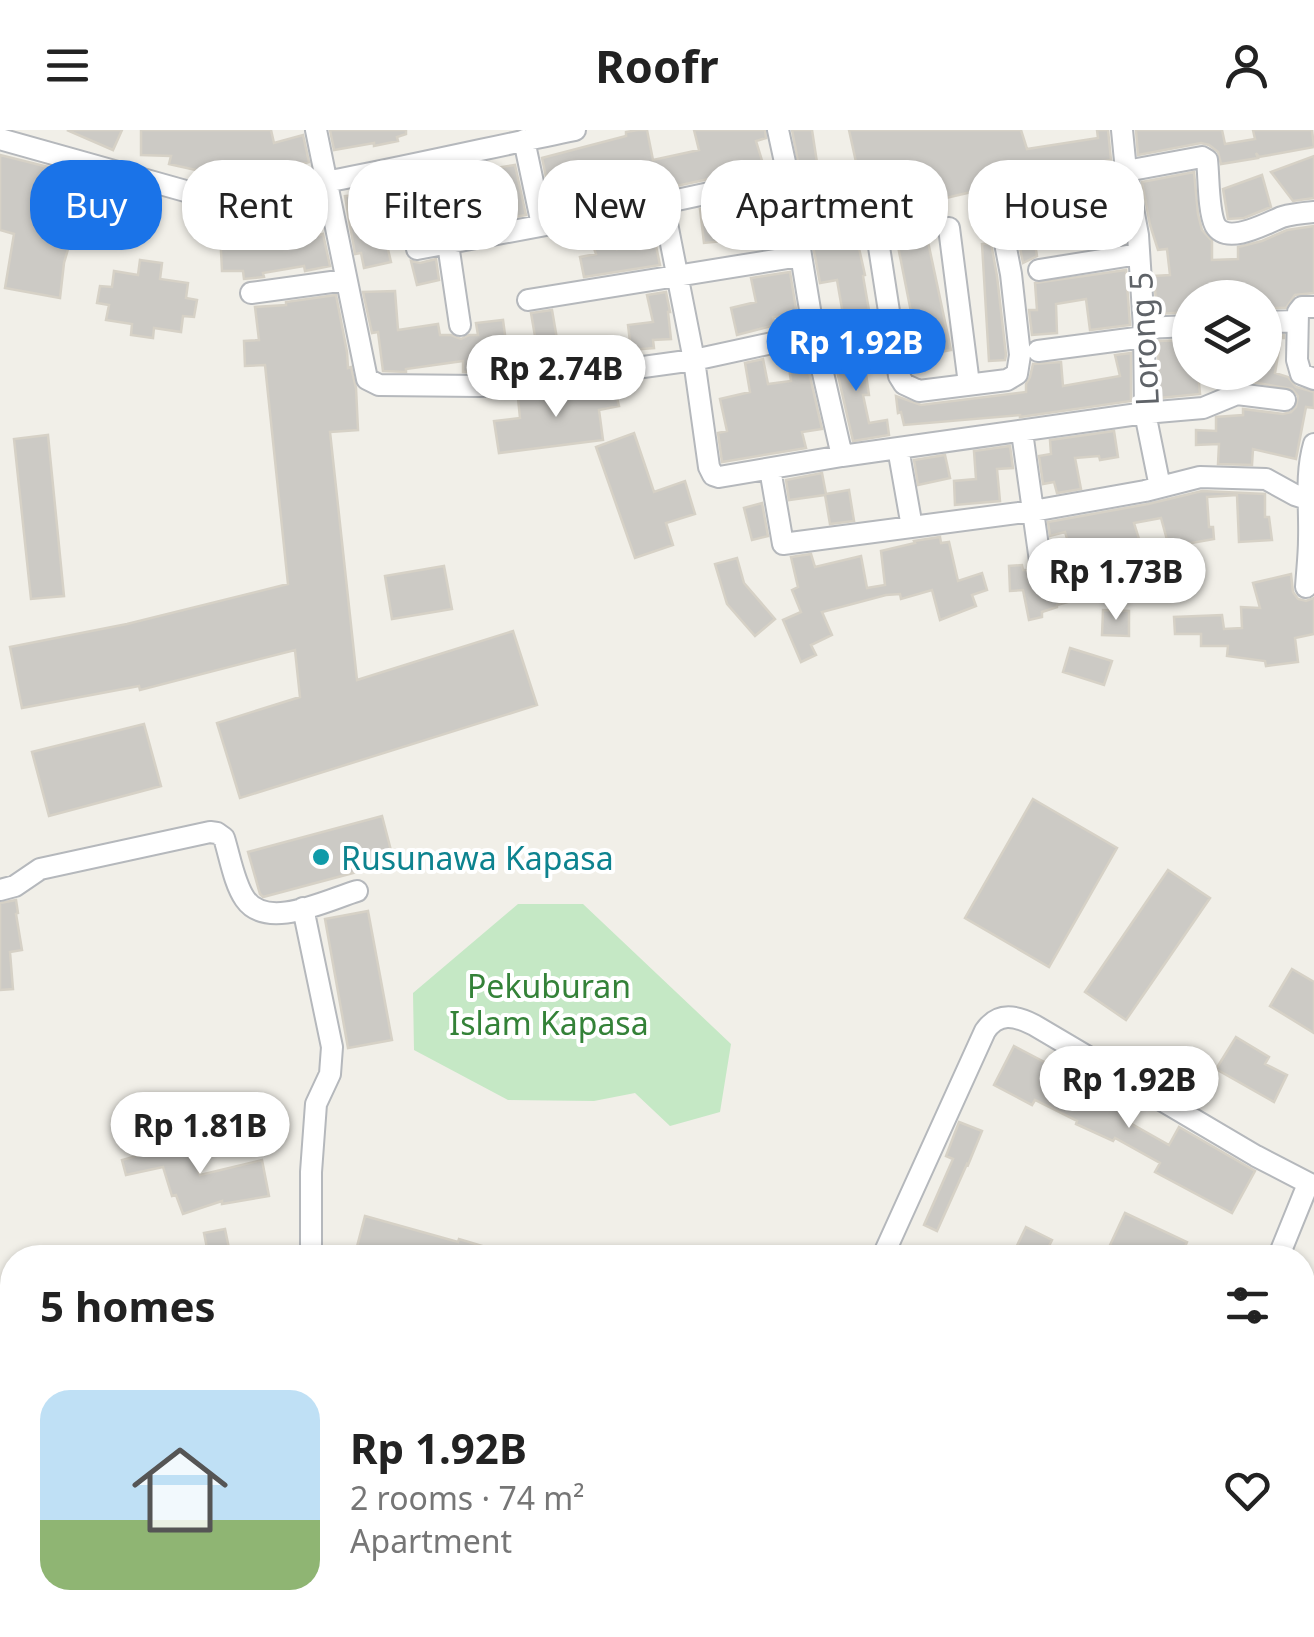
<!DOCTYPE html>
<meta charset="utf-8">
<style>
:root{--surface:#fff;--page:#f2f2f2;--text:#222;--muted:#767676;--line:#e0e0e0;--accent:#1a73e8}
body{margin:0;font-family:"Noto Sans",sans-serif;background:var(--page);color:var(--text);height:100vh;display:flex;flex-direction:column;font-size:38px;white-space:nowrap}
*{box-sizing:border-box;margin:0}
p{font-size:32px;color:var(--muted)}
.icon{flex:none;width:55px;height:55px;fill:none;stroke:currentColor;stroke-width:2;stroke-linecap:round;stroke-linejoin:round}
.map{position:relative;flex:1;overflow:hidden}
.side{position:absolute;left:0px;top:1115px;width:1315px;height:392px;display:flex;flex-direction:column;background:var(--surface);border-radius:40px 40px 0 0;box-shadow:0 2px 8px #0004}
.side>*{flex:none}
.top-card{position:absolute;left:30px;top:30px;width:1255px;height:90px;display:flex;gap:20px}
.buttons{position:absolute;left:1172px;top:150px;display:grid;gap:20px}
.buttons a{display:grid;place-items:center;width:110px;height:110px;border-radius:50%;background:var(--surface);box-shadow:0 2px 8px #0004;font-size:50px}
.price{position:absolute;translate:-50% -85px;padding:0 22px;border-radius:35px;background:#fff;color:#222;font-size:32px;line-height:65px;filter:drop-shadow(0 2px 5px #0008)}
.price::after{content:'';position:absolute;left:50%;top:60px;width:30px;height:22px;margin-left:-15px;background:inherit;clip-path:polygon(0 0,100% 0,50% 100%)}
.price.current{background:var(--accent);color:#fff}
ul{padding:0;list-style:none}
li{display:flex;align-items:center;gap:30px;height:250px;padding:0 40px}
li+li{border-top:2px solid var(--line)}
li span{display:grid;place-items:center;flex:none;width:280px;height:200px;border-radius:30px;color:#555}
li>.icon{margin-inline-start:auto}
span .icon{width:120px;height:120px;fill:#fffc;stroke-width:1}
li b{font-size:42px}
h2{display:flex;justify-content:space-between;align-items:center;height:120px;padding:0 40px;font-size:42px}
.tag{padding:0 35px;border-radius:40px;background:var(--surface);box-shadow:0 2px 8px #0004;font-size:35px;line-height:90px}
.tag.current{background:var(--accent);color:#fff}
header{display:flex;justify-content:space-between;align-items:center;height:130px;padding:0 40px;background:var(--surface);font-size:45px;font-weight:700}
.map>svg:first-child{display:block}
</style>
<header><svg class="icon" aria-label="menu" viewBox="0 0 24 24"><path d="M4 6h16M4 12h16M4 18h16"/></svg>Roofr<svg class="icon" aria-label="person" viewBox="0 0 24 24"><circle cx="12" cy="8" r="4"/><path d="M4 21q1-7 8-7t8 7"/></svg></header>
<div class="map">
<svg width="1314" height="1507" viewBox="0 0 1314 1507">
<rect width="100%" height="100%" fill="#f1efe8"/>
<!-- green -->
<path fill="#c5e8c5" d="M518 774H583L731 914 720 982 670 996 635 963 594 971 508 970 414 920 413 863Z"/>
<!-- building -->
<path fill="#cccac5" stroke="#d6d1c6" stroke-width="2.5" d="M67 0H122L113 20Z
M141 0H271L274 13 303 5 309 32 290 37 246 38 247 44 227 47 169 34 171 26 141 25Z
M330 0H406V4L397 7 398 11 374 16V13L334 20Z
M638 0H647L653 30 699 20 694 0H765L766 8 756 11 764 37 658 60 655 51 553 80 542 28 626 6V2Z
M792 0H812L818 39 856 32 849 0H1021L1027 19 1098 8 1097 0H1108L1111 30 1004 49 993 57 920 74 951 220 924 225 918 197H914L891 81 852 87 865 145 863 146 871 192 845 196 837 150 820 153 813 116 836 112 829 80 808 85Z
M1136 0H1222L1225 14 1255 9 1253 0H1312L1314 17 1259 27 1256 23 1258 28 1221 34 1218 22 1209 15 1201 13 1138 25Z
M0 25 48 37 46 46 88 53 82 81H79L64 133 60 168 5 158 14 104 0 100Z
M1314 26V68L1293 71 1271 42Z
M515 35 526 85 471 95 466 65 441 69 447 99 433 102 429 80 400 85 399 81 391 82 392 93 382 94 391 132 364 138 361 123 355 124 345 66 397 61 395 52 420 47V50Z
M1194 42 1198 84 1202 100 1212 111V130L1238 129V117L1262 111 1287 100 1314 96V163L1295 165 1286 178H1265L1266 168H1190V182L1157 184 1154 146 1170 145 1167 119 1158 120 1150 95 1142 52Z
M1262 45 1271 77 1244 88 1228 89 1223 59Z
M1115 57 1124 106 1083 111 1079 82 1054 85 1055 91 1032 95 1037 126 1023 133 1012 78 1014 76Z
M777 62 785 114 768 117 763 91 723 94 725 111 704 113 700 79Z
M316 68 320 105 323 104 330 136 305 141 304 136 263 143 264 147 244 149 243 141H222L220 101 243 100 240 83Z
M609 97 617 119 655 111 660 135 584 147 580 127 596 124 588 101Z
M991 113 997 146 1006 225 1005 230 989 231 982 114Z
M436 129 439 150 417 155 411 131 420 133Z
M140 130 162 133 160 149 188 153 186 168 197 170 194 187 183 186 181 202 154 198 153 208 131 205 132 194 106 190 109 175 97 173 100 156 112 157 114 141 138 145Z
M1126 140 1130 195 1090 200 1086 169 1056 174 1057 203 1032 205 1029 180H1037L1035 153Z
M790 142 797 185 773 187 775 195 737 205 731 178 756 172 751 148Z
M395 161 398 200 438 194 440 205H451L461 209 469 205H478L476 193 503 190 506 212 531 207 537 238 517 240 516 230 479 234V242H463V231L406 239V242L383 241 378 202 372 203 363 162Z
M666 162 670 182H668L671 209 653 210 654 218 631 220 628 195 653 192 647 165Z
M336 165 347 222 348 238 351 237 356 258 358 300 330 302 357 550 513 501 537 575 240 668 217 593 300 567 295 520 140 560 139 556 22 578 10 517 127 494 288 454 265 235 245 236 244 211 259 210 255 177 286 175V172Z
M552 180 557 209 536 212 531 183Z
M1284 205V208H1281L1275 243 1288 247 1296 257 1314 262V278L1306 277 1296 329 1253 319 1252 335 1218 334 1219 314 1196 315V300L1216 301V287L1243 285V279L1283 284 1291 282 1296 277 1298 266 1292 259 1246 251 1249 242H1265V206Z
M1190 210V242H1198L1200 264 1159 268 1158 211Z
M858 215 863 244H866L869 265H863L869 293 887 290 889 305 853 311 832 219Z
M804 220 822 299 802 302 806 318 722 332 718 303 727 301 720 269 750 262 745 233 763 229 768 254 791 251 787 224Z
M1131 223V271L1020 287V285L904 295 901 282 898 283 896 266 921 275 1026 262V254L1030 247 1033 234 1061 232 1063 256 1120 246 1115 225Z
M614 255 619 276 599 280 603 310 499 323 494 291 520 288 518 268Z
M1114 301 1118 327 1100 330 1099 326 1075 328 1081 359 1057 363 1054 352 1043 354 1039 326 1051 324 1050 310Z
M634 303 654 362 685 351 695 384 666 393 673 415 635 428 596 317Z
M48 305 64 466 31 469 14 309Z
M1010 316 1013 338 997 339 1000 371 955 375 954 351 976 349 974 321Z
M945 325 950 348 918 355 914 330Z
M822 343 826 364 849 360 854 391 830 394 825 365 789 370 786 350Z
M1202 361 1265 364V387H1269L1272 410 1239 412 1237 365 1207 367 1209 397H1213L1214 409 1169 417 1161 388 1134 393 1139 409 1099 425 1110 460 1057 475V477L1042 482V487L1029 490 1023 460 1010 461 1009 436 1022 435 1023 440H1030L1038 447 1048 451 1079 449 1089 442 1091 433 1088 427 1082 422H1071L1065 402 1050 406 1048 392 1148 374Z
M762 373 768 406 752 410 744 378Z
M940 407 941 413 949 412 958 451 982 443 987 460 972 465 976 476 940 490 932 460 901 469 900 464 886 465 822 482 832 505 811 515 816 525 801 532 783 490 801 482 792 460 798 457 791 427 811 424 815 437 861 426 867 458 885 455 881 421 915 413 914 411Z
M737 428 744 453 775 489 755 506 727 474 715 434Z
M444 436 452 479 392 489 385 446Z
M1291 444 1293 462 1298 469 1306 471 1314 468V504L1295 508 1298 532 1266 536 1265 531 1227 526 1228 516H1201V504H1175L1174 487 1222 485 1224 499 1242 498 1241 477 1260 478 1253 453Z
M1103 480 1129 481V506L1102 505Z
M1070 518 1112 531 1104 555 1063 542Z
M144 594 161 656 49 686 32 622Z
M1033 669 1117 718 1049 837 965 788Z
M382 686 394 732 263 767 260 764 248 722Z
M1168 740 1210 768 1126 890 1085 862Z
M16 770 18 783 16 784 22 820 10 822 13 859 0 860V773Z
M368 781 392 910 348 918 325 789Z
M1292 839 1314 852V903L1270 876Z
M1236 907 1269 927 1265 934 1287 945 1274 972 1216 939Z
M1014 916 1052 936 1050 941 1083 957 1081 961 1113 974 1117 965 1131 972 1123 989 1169 1015 1179 997 1255 1041 1232 1083 1155 1042 1160 1033 1115 1008 1113 1011 1076 994 1077 991 1035 970 1032 975 994 955Z
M959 992 982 1001 968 1035 967 1034 937 1101 924 1095 953 1029 946 1026Z
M186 1007 200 1045 262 1030 269 1066 222 1074V1071L183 1084 176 1065 172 1066 163 1037 126 1045 122 1030 154 1021 153 1017Z
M1125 1083 1187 1112 1180 1128H1104Z
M365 1086 458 1112 459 1109 509 1124V1128H354Z
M1026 1097 1052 1110 1043 1128H1011Z
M225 1099 231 1128H209L204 1103Z
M427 1495H595L591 1507H423Z
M876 1495H1092L1088 1507H905L876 1499Z
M1176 1495H1201L1231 1502 1230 1507H1174Z"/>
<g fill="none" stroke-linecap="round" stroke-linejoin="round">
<defs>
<path id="minor" d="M316 0 367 249 379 255 479 256 520 254 694 230 709 337 713 345 719 347 842 326
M778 0 788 46 814 204 842 326 1145 283 1203 278 1237 264 1285 270
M1122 0 1126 41 1138 105 1144 198 1145 283 1160 357
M0 9 189 62C241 73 290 59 341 49 419 34 497 16 575 0
M524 10 542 95
M663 73 694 230 814 204
M949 98 969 254
M877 104 899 246 904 254 919 261 1007 250 1017 244 1020 225 1011 144 998 77 1001 69 1007 63 1202 27 1207 30C1209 47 1208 80 1215 95 1227 116 1267 93 1282 87 1292 84 1303 83 1314 82
M448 114 460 195
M417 119 663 73 788 46
M1039 140 1139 124
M251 163 346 150
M528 170 800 126
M1314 177H1302L1298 182 1297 230 1301 244 1314 249
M1265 192 1297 191
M1144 198 1190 196
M1038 221 1144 207
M1022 302 1040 431 1047 437 1077 435
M898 318 912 397
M770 339 783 414 1033 381 1145 361 1200 347 1266 349 1295 365 1307 369
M1306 457C1307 441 1309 425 1309 409 1310 377 1305 345 1314 314
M0 760 15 756 40 739 210 702 217 703 224 708C230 727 234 753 245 769 267 801 327 770 357 761
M303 778 332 917 330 944 316 974 311 1042V1128
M882 1128 985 901C998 882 1015 885 1034 895L1256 1026 1314 1056
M1278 1128 1308 1054
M1136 1507 1138 1495"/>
</defs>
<!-- minor casing -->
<use href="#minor" stroke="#b5b8bc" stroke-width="24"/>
<!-- minor -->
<use href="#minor" stroke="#fff" stroke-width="20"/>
</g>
<!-- markers -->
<circle fill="#0f9aa8" stroke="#fff" stroke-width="4" cx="321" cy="727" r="10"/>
<g text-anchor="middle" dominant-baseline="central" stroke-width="8" stroke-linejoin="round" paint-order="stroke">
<!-- street labels -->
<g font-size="32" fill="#5f6368" stroke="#fff">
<text transform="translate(1143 209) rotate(-93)">Lorong 5</text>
</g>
<!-- culture labels -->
<g font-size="32" fill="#0d838f" stroke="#fff" text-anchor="start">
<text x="341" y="727">Rusunawa Kapasa</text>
</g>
<!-- park labels -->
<g font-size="32" fill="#348238" stroke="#fff">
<text x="549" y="855">Pekuburan<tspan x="549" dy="37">Islam Kapasa</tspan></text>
</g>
</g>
</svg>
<div class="buttons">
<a><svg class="icon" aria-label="layers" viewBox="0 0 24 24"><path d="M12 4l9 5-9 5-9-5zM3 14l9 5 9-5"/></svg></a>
</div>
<b class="price current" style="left:856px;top:264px">Rp 1.92B</b>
<b class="price" style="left:556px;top:290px">Rp 2.74B</b>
<b class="price" style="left:1116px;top:493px">Rp 1.73B</b>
<b class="price" style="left:1129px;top:1001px">Rp 1.92B</b>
<b class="price" style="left:200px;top:1047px">Rp 1.81B</b>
<div class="top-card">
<a class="tag current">Buy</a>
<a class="tag">Rent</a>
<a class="tag">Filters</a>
<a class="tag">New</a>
<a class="tag">Apartment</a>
<a class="tag">House</a>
</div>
<section class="side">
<h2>5 homes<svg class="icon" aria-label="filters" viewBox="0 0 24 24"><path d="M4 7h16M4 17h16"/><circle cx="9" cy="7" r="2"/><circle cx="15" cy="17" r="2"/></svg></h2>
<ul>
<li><span style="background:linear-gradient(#bfe0f5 65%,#8fb573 0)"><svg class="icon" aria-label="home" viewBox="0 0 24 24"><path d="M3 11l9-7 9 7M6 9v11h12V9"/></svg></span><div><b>Rp 1.92B</b><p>2 rooms · 74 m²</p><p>Apartment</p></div><svg class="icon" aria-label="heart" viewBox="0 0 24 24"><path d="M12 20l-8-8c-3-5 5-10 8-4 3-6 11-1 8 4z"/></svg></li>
</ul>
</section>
</div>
